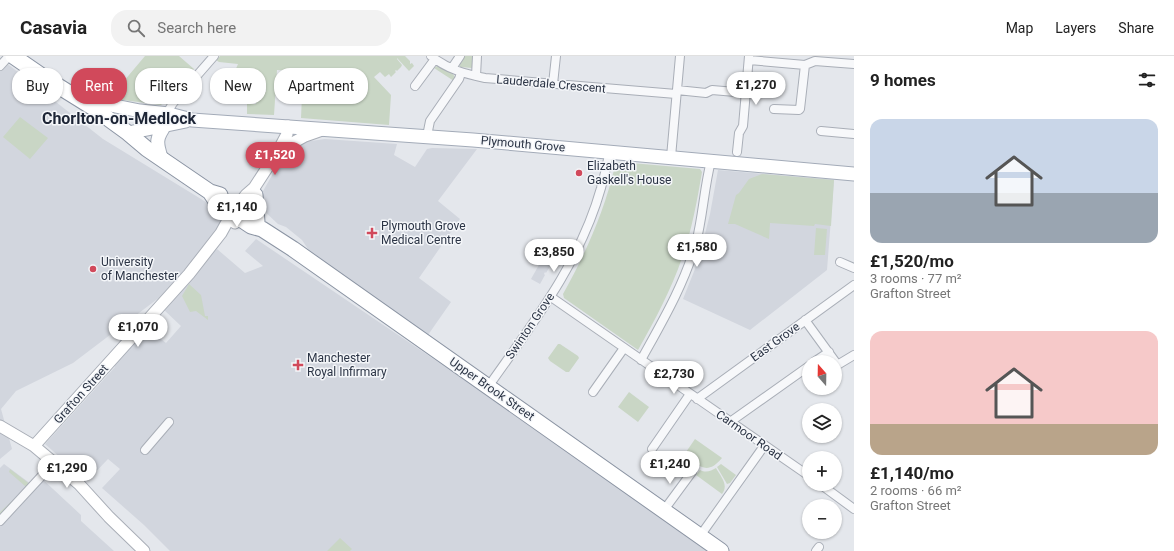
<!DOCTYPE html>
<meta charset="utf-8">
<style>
:root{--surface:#fff;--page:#f2f2f2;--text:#222;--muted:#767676;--line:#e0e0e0;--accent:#d1495b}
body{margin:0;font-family:Roboto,sans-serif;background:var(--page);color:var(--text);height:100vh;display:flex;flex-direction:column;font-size:15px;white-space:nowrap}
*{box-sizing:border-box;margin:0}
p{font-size:13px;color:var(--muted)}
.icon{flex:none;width:22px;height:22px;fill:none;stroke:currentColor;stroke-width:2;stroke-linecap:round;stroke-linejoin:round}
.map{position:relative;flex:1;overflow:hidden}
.details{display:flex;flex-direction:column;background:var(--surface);width:320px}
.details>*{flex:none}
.top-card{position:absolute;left:12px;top:12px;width:380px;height:36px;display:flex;gap:8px}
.needle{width:26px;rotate:340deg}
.fabs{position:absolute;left:802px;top:299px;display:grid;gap:8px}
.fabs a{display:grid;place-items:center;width:40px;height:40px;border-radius:50%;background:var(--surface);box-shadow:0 1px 3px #0004;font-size:20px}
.price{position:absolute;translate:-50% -34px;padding:0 9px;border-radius:14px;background:#fff;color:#222;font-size:13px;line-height:26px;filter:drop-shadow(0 1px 2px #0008)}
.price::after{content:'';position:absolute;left:50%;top:24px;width:12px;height:9px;margin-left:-6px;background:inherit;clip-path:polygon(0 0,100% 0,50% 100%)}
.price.active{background:var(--accent);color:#fff}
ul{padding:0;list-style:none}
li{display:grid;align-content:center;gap:8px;height:212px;padding:0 16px}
li span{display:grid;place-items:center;height:124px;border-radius:12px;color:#555}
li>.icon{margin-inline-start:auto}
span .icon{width:72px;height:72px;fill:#fffc;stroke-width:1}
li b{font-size:17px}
h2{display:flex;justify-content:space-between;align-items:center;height:48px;padding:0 16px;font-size:17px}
.chip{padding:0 14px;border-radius:16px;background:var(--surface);box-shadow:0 1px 3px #0004;font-size:14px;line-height:36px}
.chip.active{background:var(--accent);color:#fff}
header{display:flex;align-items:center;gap:24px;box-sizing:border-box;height:56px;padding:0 20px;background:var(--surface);border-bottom:1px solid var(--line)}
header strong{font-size:19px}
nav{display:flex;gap:22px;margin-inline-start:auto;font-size:14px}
.search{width:280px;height:36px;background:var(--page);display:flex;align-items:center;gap:10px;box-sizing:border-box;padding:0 14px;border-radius:16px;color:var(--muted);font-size:15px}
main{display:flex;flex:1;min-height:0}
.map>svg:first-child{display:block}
</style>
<header>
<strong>Casavia</strong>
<div class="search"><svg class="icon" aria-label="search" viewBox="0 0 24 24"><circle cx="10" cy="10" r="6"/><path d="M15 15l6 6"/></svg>Search here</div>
<nav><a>Map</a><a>Layers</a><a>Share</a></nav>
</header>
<main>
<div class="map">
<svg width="854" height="495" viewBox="0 0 854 495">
<rect width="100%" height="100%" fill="#e4e7ec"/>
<!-- built -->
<path fill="#d2d6de" d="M0 2 103 83 219 154 222 167 207 187 164 238 73 307 16 335 1 353 12 393 0 403Z
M325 83 397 88 394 99 415 111 427 93 432 92 477 93 438 145 460 163 419 222 451 246 428 279 341 218 308 193 302 184 286 171 278 168 263 154 260 142 262 137 284 98 293 92 304 86Z
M718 114 834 124 827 214 750 274 683 243 695 213 704 182 710 158Z
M256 183 490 341 707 495H170L144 469 102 432 120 413 108 403 87 425 45 388 115 311 113 308 146 271 166 287 181 270 163 253 217 193 245 217 263 210 245 195Z
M532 183 547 191 546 192 547 193 553 183 563 188 546 217 545 216 544 218 545 219 540 228 531 223 544 200 527 191V189Z
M4 408 31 428 39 420 81 459V465L114 495H0V412Z"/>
<!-- green -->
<path fill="#c9d6c5" d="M145 0H179L194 13 161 49 115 43 113 38Z
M220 0H405L410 5V8L412 7 414 10 409 15 397 2V3L402 9 401 11 397 15 396 14 395 15 396 16 391 21 389 18 385 21 380 16 374 21 391 39 389 69 301 62 303 16 277 14 274 59 247 58V48H256L257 35 266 36V27L241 26 240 34 228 31 238 8 219 6 216 4Z
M463 0H475L474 10 472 12 460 11 459 8Z
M437 10C444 11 452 16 456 22L454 25 434 12Z
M20 61 48 82 30 103 3 81Z
M620 106 700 113 702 116C697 145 692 174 682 202 671 234 655 264 638 294L564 242 563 238C586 197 604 156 615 110L616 107Z
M762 118 834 124 831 170 815 168 814 170 770 167 769 183 735 168H728L736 139 739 137 749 123Z
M816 172 827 173 825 199H814Z
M189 228 201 239 205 260H208V264L196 255 190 256 182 240Z
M558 288H560L578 300 579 302 569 316H566L550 305 548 302Z
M629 336 649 351 638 366 618 351Z
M695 383 722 402C707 420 699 410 684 399Z
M721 408 736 419 730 427 727 428 717 411Z
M716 412C721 421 729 429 722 438L696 419 700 414C706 417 711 415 716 412Z
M10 413 31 429 0 459V456L25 433V430L9 416Z
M340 482 352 493 350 495H327Z"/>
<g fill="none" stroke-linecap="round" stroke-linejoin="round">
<defs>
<path id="street" d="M431 0C447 13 465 18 485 22L676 38
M749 4 805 9 815 5 854 8
M0 10 9 0
M452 12 460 0
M476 20 477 0
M553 28 556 0
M415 30 435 3
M677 34 706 37 712 34 747 37
M774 53 799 54 800 53 805 9
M168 62 170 52 173 47 214 0
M821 75 854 78
M427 80 430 65 459 23 461 17
M737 96 739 77 743 70 749 0
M671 101 680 0
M840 206 854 212
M551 241 809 420
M805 264 837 308H839L854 299
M641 304C662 266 684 229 696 187 703 160 704 132 711 105
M814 306 829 296
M488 331C533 267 580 207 601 132 604 120 608 108 609 96
M593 336 624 292
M697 343 854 229
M730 366 809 310
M652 393 690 338
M145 394 169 366
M820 428 854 453
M664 454 692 416
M0 465 49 412
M700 480 764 390
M816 495 819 491"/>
<path id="secondary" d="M278 95 305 80 322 74
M235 167 245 155 255 139 254 137
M0 370 34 390 79 428 109 461 144 495
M34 390 189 218 221 177 232 157 246 139 254 132 278 95 287 78 288 70"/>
<path id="primary" d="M95 53 105 48 140 55 169 58 192 64 473 84 854 118
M128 77 186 65
M161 101C156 86 156 82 166 68"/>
<path id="highway" d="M13 0 42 20 95 53 128 77 147 93 210 136 220 139
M210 136 218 148 251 170 262 173 293 193 721 495
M255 139 257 166"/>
</defs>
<!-- street casing -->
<use href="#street" stroke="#a9aeb7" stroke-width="10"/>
<!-- secondary casing -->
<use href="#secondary" stroke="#a9aeb7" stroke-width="13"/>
<!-- primary casing -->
<use href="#primary" stroke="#a3abb8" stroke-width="15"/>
<!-- highway casing -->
<use href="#highway" stroke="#8b94a3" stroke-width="17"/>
<!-- street -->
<use href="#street" stroke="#f7f8fa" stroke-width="8"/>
<!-- secondary -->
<use href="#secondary" stroke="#fff" stroke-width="11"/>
<!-- primary -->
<use href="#primary" stroke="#fff" stroke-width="13"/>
<!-- highway -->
<use href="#highway" stroke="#fff" stroke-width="15"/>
</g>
<!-- markers -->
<g fill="#d1495b" stroke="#f4f6f9" stroke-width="1.5">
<circle cx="579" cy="117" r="4"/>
<path d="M370 171h4v4h4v4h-4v4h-4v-4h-4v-4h4z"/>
<circle cx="93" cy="213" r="4"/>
<path d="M296 303h4v4h4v4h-4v4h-4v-4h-4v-4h4z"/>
</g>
<g text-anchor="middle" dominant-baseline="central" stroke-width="3" stroke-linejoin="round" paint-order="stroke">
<!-- street labels -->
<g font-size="12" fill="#2b3445" stroke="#f4f6f9">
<text transform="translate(551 28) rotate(5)">Lauderdale Crescent</text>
<text transform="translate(523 88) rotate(5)">Plymouth Grove</text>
<text transform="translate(530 270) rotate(-56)">Swinton Grove</text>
<text transform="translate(775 286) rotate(-36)">East Grove</text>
<text transform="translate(492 333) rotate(35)">Upper Brook Street</text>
<text transform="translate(81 338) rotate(-48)">Grafton Street</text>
<text transform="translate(749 379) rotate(35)">Carmoor Road</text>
</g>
<!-- poi labels -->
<g font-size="12" fill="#2b3445" stroke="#f4f6f9" text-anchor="start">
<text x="587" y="110">Elizabeth<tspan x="587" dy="14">Gaskell's House</tspan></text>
<text x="381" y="170">Plymouth Grove<tspan x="381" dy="14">Medical Centre</tspan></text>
<text x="101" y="206">University<tspan x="101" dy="14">of Manchester</tspan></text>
<text x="307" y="302">Manchester<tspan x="307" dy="14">Royal Infirmary</tspan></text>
</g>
<!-- district labels -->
<g font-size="16" font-weight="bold" fill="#1d2536" stroke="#f4f6f9">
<text x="119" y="62">Chorlton-on-Medlock</text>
</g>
</g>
</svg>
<div class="fabs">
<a><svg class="needle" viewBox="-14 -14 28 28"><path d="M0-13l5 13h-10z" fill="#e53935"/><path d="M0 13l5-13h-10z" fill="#767676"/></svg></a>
<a><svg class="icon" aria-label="layers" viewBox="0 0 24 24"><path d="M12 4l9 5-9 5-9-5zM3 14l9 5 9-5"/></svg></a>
<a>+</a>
<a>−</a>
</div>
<b class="price" style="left:756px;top:50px">£1,270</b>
<b class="price active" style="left:275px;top:120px">£1,520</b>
<b class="price" style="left:237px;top:172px">£1,140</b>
<b class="price" style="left:697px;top:212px">£1,580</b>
<b class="price" style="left:554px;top:217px">£3,850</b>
<b class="price" style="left:138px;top:292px">£1,070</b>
<b class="price" style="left:674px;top:339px">£2,730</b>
<b class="price" style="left:670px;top:429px">£1,240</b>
<b class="price" style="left:67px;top:433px">£1,290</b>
<div class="top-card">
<a class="chip">Buy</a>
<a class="chip active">Rent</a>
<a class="chip">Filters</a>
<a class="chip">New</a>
<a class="chip">Apartment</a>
</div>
</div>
<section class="details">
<h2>9 homes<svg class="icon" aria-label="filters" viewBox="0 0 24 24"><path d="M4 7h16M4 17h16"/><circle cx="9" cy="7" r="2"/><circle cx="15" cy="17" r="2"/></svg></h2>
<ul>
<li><span style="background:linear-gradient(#c9d6e8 60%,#9aa5b1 0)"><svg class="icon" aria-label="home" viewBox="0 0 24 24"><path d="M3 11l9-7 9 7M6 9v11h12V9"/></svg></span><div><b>£1,520/mo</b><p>3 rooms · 77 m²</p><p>Grafton Street</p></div></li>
<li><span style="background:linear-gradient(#f6c9c9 75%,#b9a48a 0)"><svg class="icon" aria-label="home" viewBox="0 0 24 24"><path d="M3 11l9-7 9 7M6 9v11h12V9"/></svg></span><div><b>£1,140/mo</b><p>2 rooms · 66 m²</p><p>Grafton Street</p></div></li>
</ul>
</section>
</main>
